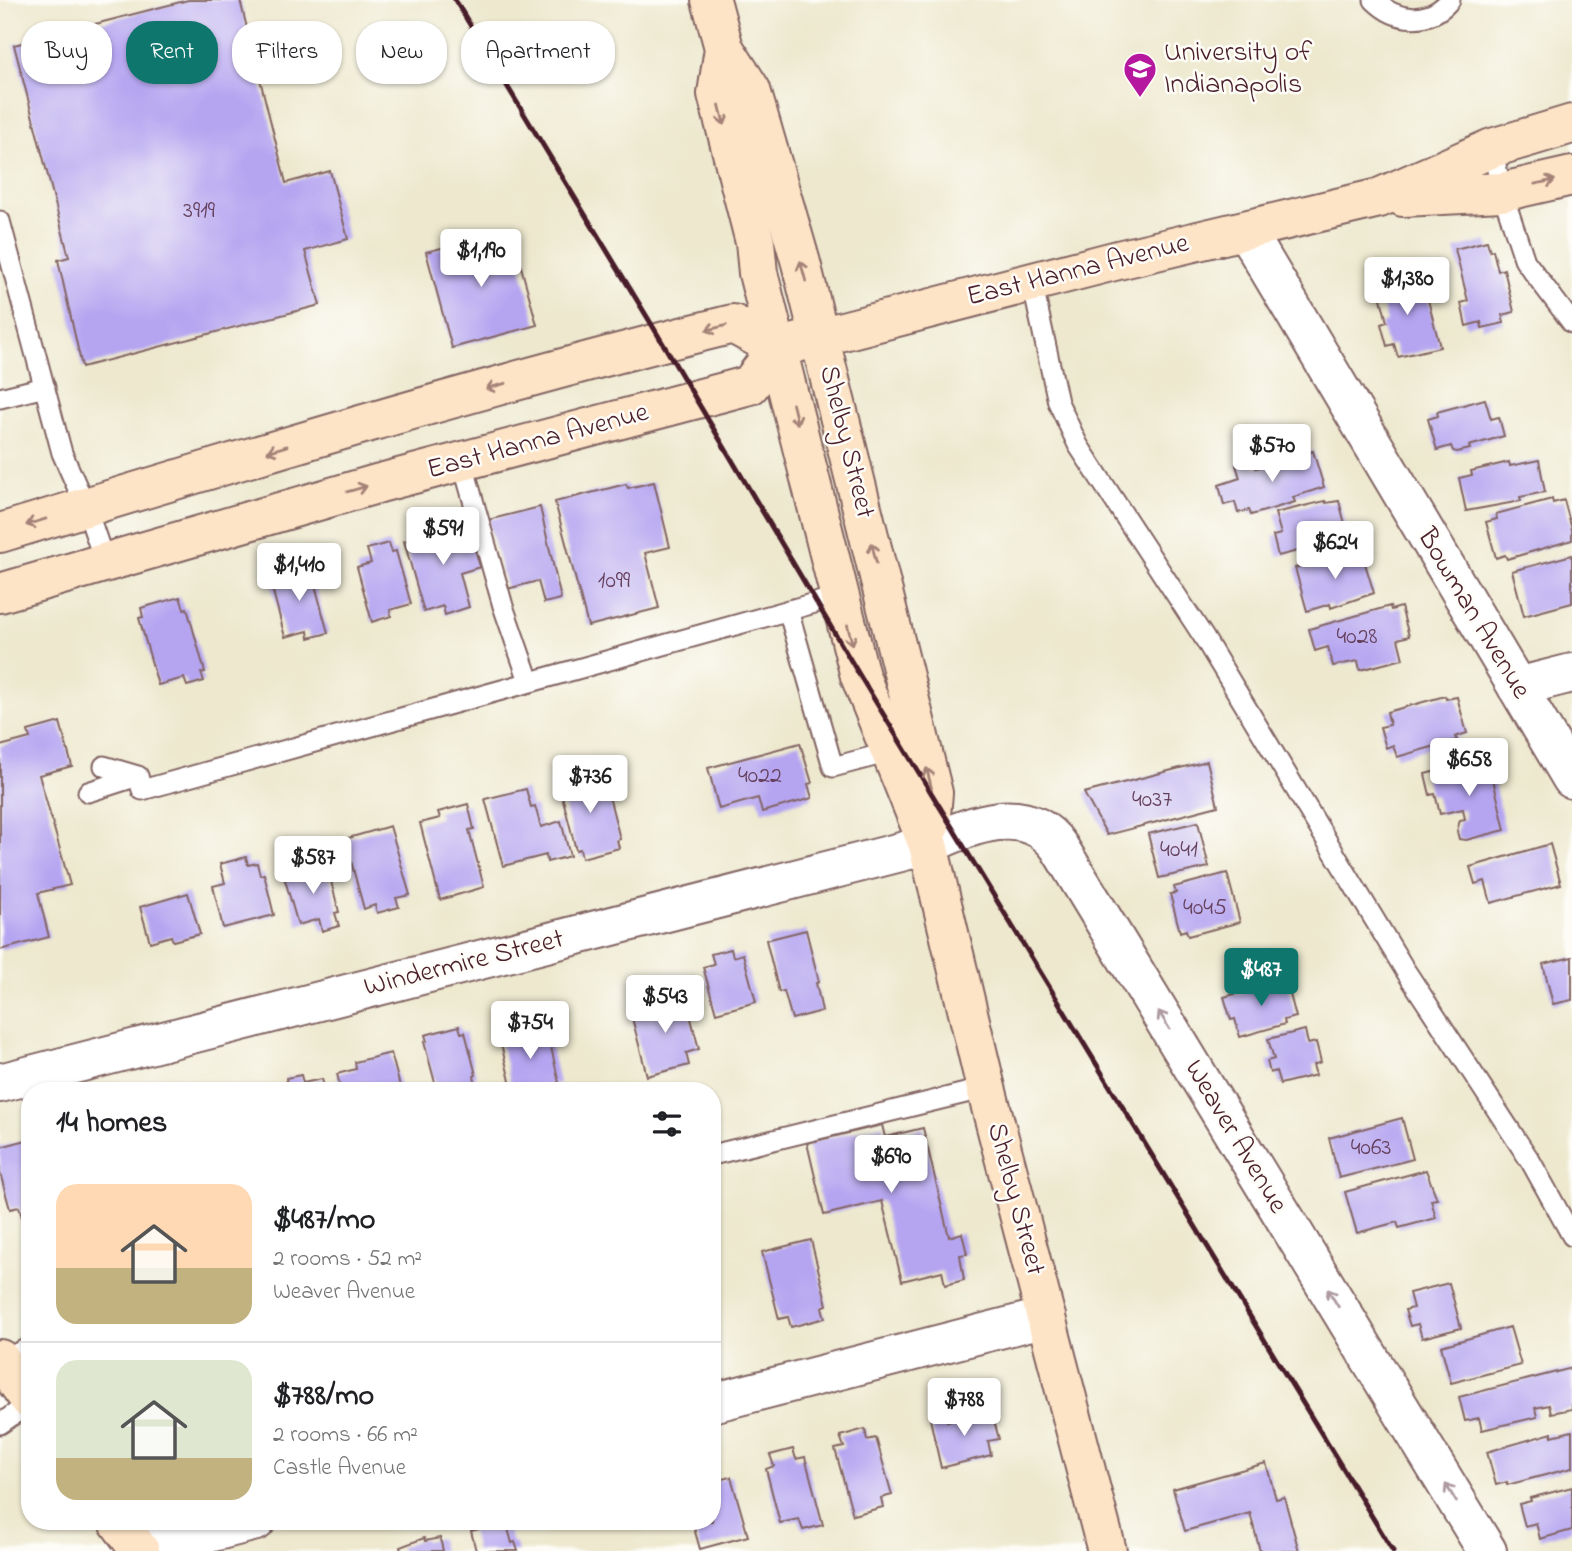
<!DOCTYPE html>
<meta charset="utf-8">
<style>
:root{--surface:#fff;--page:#f2f2f2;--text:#202124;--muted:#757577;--line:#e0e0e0;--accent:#0f766e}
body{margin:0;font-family:"Indie Flower",sans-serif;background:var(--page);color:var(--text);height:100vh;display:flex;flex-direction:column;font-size:26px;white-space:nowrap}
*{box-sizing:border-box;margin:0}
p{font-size:23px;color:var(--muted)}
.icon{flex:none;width:38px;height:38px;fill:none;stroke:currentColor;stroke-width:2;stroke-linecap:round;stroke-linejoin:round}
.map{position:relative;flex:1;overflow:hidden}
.details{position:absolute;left:21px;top:1082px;width:700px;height:448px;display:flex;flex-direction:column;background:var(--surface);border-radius:28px;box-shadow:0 2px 5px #0004}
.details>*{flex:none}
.banner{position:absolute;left:21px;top:21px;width:700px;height:63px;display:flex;gap:14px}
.price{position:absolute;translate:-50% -60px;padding:0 16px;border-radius:7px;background:#fff;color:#222;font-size:23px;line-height:46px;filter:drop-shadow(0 2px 4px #0008)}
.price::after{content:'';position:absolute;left:50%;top:42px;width:21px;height:16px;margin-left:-10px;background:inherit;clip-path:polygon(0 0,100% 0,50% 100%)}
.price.on{background:var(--accent);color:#fff}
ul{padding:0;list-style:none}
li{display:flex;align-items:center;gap:21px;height:175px;padding:0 35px}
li+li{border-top:2px solid var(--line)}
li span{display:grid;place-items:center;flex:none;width:196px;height:140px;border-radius:21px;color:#555}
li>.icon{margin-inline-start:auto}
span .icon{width:84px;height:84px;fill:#fffc;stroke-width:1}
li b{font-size:30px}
h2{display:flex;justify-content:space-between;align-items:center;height:84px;padding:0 35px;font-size:30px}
.chip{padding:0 24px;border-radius:28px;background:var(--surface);box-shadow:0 2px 5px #0004;font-size:24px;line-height:63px}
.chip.on{background:var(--accent);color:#fff}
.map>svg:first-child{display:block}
</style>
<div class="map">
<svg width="1572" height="1551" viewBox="0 0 1572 1551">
<rect width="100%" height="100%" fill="#fdfcf7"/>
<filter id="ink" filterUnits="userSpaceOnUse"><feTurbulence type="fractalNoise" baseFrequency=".0143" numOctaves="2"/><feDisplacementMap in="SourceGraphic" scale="14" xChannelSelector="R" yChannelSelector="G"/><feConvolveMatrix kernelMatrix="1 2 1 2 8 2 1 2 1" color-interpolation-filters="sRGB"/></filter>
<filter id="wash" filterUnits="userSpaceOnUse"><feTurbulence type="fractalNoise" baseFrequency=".00686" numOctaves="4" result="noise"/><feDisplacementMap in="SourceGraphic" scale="28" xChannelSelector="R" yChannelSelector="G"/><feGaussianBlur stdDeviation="1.57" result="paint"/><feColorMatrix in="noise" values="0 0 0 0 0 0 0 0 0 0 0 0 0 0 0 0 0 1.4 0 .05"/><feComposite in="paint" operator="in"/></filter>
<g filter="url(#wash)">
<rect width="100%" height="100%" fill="#ede8ce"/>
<g id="blocks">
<!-- building -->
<path fill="#b5a5f1" d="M188 0H240L286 183 330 171 348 239 305 251 320 305 82 367 58 260 69 257 14 45Z
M511 230 537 325 452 348 426 252Z
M1487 241 1490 251 1493 250 1498 271 1504 269 1514 312 1502 315 1504 323 1482 328 1481 322 1466 326 1461 303 1468 301 1455 249Z
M1415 274 1419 290 1425 288 1440 347 1398 357 1394 344 1387 346 1381 324 1387 322 1377 283Z
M1485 399 1491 419 1499 417 1504 436 1469 446 1470 449 1457 452 1453 451 1451 446 1437 450 1428 419 1438 416 1437 412Z
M1313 451 1324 487 1293 497 1295 502 1251 515 1249 510 1238 513 1235 502 1224 505 1219 485 1240 478 1236 465 1253 459 1256 468Z
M1539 460 1545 492 1520 497 1521 501 1466 511 1459 478 1472 475 1471 471 1509 462 1510 466Z
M654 482 670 547 645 553 659 608 588 626 555 502 626 484 628 488Z
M1552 499 1553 503 1564 500 1572 530V540L1507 559 1505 555 1496 558 1486 522 1497 519 1496 514Z
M1325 501 1326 503 1339 501 1345 524 1333 527 1337 541 1278 556 1273 536 1281 534 1275 513Z
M540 507 561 599 544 603 538 581 507 589 488 520Z
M468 523 480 567 460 573 469 607 445 615 443 606 424 612 404 541Z
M389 543 392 552 396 551 411 604 390 610 391 616 372 622 357 567 371 563 367 549Z
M1361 550 1374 593 1331 608 1330 604 1307 611 1295 568Z
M1572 555V603L1524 616 1512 571Z
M305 565 307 575 312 574 328 633 309 638 308 631 285 637 271 584 279 582 276 572Z
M180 597 184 609 187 608 205 672 201 673 204 681 187 686 184 678 158 685 139 618 143 617 141 608Z
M1390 606 1391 610 1401 607 1409 636 1398 639 1403 659 1360 670 1358 661 1333 666 1328 647 1315 651 1309 629Z
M1445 696 1446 699 1457 697 1467 733 1455 737 1457 740 1397 757 1393 745 1386 748 1380 727 1390 725 1387 712Z
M60 722 72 766 39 775 70 885 38 893 49 937 0 950V746L30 738 28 731Z
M800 743 812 783 808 784 812 798 762 812 758 798 719 809 708 768Z
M1488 758 1505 830 1466 840 1459 839 1457 831 1460 820 1465 819 1463 809 1440 814 1435 794 1430 795 1425 774Z
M1207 761 1218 806 1107 835 1084 793Z
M603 773 620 839 617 840 619 848 582 858 580 849 576 850 559 784Z
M526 789 531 807 535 806 541 827 561 821 570 856 547 862 546 855 503 866 485 799Z
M468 804 474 829 469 830 484 887 440 900 420 823 440 818 438 812Z
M1198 822 1209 867 1159 878 1148 834Z
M390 826 410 895 396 898 399 907 377 913 375 905 364 909 345 839Z
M1550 844 1561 884 1491 903 1485 881 1475 884 1470 867Z
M246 857 248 865 257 863 260 875 264 874 274 915 223 928 213 886 225 883 220 864Z
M326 862 339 912 335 913 339 926 322 931 319 919 298 925 283 873Z
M1227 873 1240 922 1188 936 1186 930 1180 932 1170 894 1176 893 1174 887Z
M188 893 200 934 173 941 171 936 150 942 140 907Z
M806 930 819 982 816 983 822 1011 792 1019 784 991 779 992 766 940Z
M731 949 733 957 743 954 756 1002 716 1013 703 967 714 964 711 954Z
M1572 957V1000L1553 1004 1543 964Z
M1275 983V986L1287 983 1296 1017 1284 1020 1285 1024 1240 1037 1235 1019 1231 1020 1224 997Z
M685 996 699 1049 686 1053 689 1065 647 1076 630 1010Z
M459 1026 461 1033 465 1032 476 1075 474 1076 477 1090H437L424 1042 427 1041 425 1035Z
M547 1029 559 1083 543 1086 544 1090 512 1089 500 1040Z
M1305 1030 1308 1044 1316 1042 1321 1062 1313 1065 1316 1075 1280 1084 1276 1071 1270 1073 1267 1061 1274 1059 1268 1039Z
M391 1053 401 1090H341L337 1074 356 1069 355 1062Z
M301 1075 303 1083 322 1079 325 1090H279L288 1087 286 1078Z
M1402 1118 1413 1159 1339 1178 1329 1138Z
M882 1125 885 1137 923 1128 949 1237 962 1233 967 1254 960 1255 964 1280 945 1285 942 1271 902 1281 882 1201 824 1215 807 1143Z
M30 1139V1215L22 1217 19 1207 10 1209 0 1173V1147Z
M1426 1170 1437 1199 1431 1200 1436 1218 1399 1228 1397 1222 1357 1233 1345 1192Z
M811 1240 827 1305 822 1307 825 1318 791 1327 788 1317 779 1319 762 1252Z
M1449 1283 1461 1328 1422 1338 1418 1324 1410 1326 1405 1310 1413 1308 1409 1293Z
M1510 1327 1521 1365 1451 1383 1441 1346Z
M1572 1368V1409L1551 1413 1549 1405 1535 1408 1537 1417 1482 1430 1479 1418 1465 1421 1459 1397Z
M991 1410 999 1439 988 1441 991 1455 941 1468 930 1419 946 1415 947 1421Z
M865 1429 867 1440 876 1438 892 1495 881 1498 883 1507 853 1515 835 1449 844 1447 840 1436Z
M1572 1431V1468L1507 1485V1482L1496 1485 1487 1452 1552 1433V1436Z
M793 1449 796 1459 805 1457 823 1525 803 1530 799 1519 780 1523 766 1469 774 1466 770 1455Z
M1266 1463 1276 1499 1284 1497 1299 1551H1260L1250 1513 1185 1531 1173 1489Z
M731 1477 748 1536 700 1549 692 1521H712V1482Z
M1572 1487V1530L1540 1539 1536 1523 1525 1526 1519 1504 1531 1501 1530 1498Z
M496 1525 497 1528 507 1525 512 1543 515 1542 518 1551H476L471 1531Z
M424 1538 425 1541 440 1538 443 1551H401L400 1547Z"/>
</g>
</g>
<g filter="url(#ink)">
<use href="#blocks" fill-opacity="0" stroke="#836564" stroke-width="2"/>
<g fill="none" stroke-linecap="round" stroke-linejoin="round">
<defs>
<path id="service" d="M1374 0C1396 22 1429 25 1450 0
M1492 148 1502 192 1525 261 1572 323
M0 221 62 453 86 507 105 563
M1032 282 1058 402 1078 445 1203 636 1405 970 1531 1162 1572 1236
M0 398 45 387
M462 461 503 606 529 681
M788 610 833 767 890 752
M104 766 138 776 142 790 840 596
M88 792 138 776
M712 1155 986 1088
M1 1361 30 1347
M0 1424 30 1403"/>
<path id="minor" d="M1246 231 1572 779
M1517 687 1572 673
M0 1083 928 845C969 825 1027 801 1059 847L1487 1551
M712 1403 1046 1317
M138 1551 256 1521"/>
<path id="secondary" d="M711 0 724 48 751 90 801 263 933 793 930 826
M724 48 717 94 755 242 758 273 860 676 928 845 986 1088 1107 1551
M1403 197 1502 192 1572 176
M0 533C243 459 486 385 733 324L777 348
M0 593 380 483 750 385 777 348 1118 260 1379 198 1492 148 1572 124
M0 1359 30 1400
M118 1521 140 1551"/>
</defs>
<!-- service casing -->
<use href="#service" stroke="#836564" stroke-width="23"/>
<!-- minor casing -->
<use href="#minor" stroke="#836564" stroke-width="42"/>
<!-- secondary casing -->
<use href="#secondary" stroke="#836564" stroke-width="42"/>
<!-- service -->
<use href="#service" stroke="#fff" stroke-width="19"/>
<!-- minor -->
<use href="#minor" stroke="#fff" stroke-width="38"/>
<!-- secondary -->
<use href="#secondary" stroke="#fee4c6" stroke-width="38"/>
<!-- rail -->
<path stroke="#4a1f2b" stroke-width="5" d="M455 0 649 320 860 676 1393 1551"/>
</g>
<!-- one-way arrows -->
<defs><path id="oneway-shaft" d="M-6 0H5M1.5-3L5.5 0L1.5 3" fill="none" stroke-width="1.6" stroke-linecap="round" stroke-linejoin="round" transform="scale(1.75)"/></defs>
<g stroke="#a48278">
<use href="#oneway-shaft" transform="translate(722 115) rotate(76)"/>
<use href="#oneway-shaft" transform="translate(1545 182) rotate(-12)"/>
<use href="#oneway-shaft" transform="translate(803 271) rotate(-105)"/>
<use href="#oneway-shaft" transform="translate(716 328) rotate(166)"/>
<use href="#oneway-shaft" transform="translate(496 386) rotate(164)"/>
<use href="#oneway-shaft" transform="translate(795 414) rotate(76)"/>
<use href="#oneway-shaft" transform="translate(277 449) rotate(163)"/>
<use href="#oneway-shaft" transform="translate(357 489) rotate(-16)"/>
<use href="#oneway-shaft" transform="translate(36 522) rotate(163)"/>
<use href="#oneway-shaft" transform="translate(874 553) rotate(-104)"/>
<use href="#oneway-shaft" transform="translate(850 635) rotate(76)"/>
<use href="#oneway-shaft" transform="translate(929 778) rotate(-104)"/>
</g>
<g stroke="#ae9aa0">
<use href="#oneway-shaft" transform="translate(1164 1020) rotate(-121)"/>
<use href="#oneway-shaft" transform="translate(1333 1298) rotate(-121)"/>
<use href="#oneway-shaft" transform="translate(1451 1493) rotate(-121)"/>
</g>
</g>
<!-- icons -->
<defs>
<symbol id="university-pin" viewBox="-11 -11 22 30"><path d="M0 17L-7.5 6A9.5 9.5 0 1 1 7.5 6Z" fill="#b5179e" stroke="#fdfcf7"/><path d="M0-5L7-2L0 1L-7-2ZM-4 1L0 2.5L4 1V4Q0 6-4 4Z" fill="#fff"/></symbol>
</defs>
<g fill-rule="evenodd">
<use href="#university-pin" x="1121" y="50" width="38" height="52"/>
</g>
<g text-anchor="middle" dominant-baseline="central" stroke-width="5" stroke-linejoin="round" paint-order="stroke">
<!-- number labels -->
<g font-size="24" fill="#65405c">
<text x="199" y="211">3919</text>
<text x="614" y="581">1099</text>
<text x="1357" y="637">4028</text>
<text x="760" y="776">4022</text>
<text x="1152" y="800">4037</text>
<text x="1179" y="850">4041</text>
<text x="1205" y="908">4045</text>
<text x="1371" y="1148">4063</text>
</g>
<!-- poi labels -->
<g font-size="28" fill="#4a1f2b" stroke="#fdfcf7" text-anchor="start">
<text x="1164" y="53">University of<tspan x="1164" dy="32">Indianapolis</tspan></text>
</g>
<!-- street labels -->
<g font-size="28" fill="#4a1f2b" stroke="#fdfcf7">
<text transform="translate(1078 271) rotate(-14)">East Hanna Avenue</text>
<text transform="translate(538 442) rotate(-15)">East Hanna Avenue</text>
<text transform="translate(846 442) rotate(76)">Shelby Street</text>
<text transform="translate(1473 614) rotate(59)">Bowman Avenue</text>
<text transform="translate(464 964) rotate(-14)">Windermire Street</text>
<text transform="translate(1235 1137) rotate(59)">Weaver Avenue</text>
<text transform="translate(1015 1199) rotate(75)">Shelby Street</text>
</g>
</g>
</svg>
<b class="price" style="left:481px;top:289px">$1,190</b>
<b class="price" style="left:1407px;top:317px">$1,380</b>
<b class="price" style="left:1272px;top:484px">$570</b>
<b class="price" style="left:443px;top:567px">$591</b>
<b class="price" style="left:1335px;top:581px">$624</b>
<b class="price" style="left:299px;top:603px">$1,410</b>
<b class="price" style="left:1469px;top:798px">$658</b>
<b class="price" style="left:590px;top:815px">$736</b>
<b class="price" style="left:313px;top:896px">$587</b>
<b class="price on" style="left:1261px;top:1008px">$487</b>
<b class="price" style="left:665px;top:1035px">$543</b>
<b class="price" style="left:530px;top:1061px">$754</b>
<b class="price" style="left:891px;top:1195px">$690</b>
<b class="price" style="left:964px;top:1438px">$788</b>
<div class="banner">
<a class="chip">Buy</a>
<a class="chip on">Rent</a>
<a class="chip">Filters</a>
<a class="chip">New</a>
<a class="chip">Apartment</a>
</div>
<section class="details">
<h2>14 homes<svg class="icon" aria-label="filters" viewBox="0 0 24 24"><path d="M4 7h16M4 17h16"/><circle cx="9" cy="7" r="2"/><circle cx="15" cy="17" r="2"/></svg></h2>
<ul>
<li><span style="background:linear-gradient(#ffd9b3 60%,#c2b280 0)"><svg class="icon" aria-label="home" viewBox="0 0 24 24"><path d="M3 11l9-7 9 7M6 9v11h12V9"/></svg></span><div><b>$487/mo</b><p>2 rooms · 52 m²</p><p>Weaver Avenue</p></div></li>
<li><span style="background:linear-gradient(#dfe7d0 70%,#c2b280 0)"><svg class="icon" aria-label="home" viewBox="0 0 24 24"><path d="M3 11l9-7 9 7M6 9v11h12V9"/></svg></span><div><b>$788/mo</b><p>2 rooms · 66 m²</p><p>Castle Avenue</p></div></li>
</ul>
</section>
</div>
